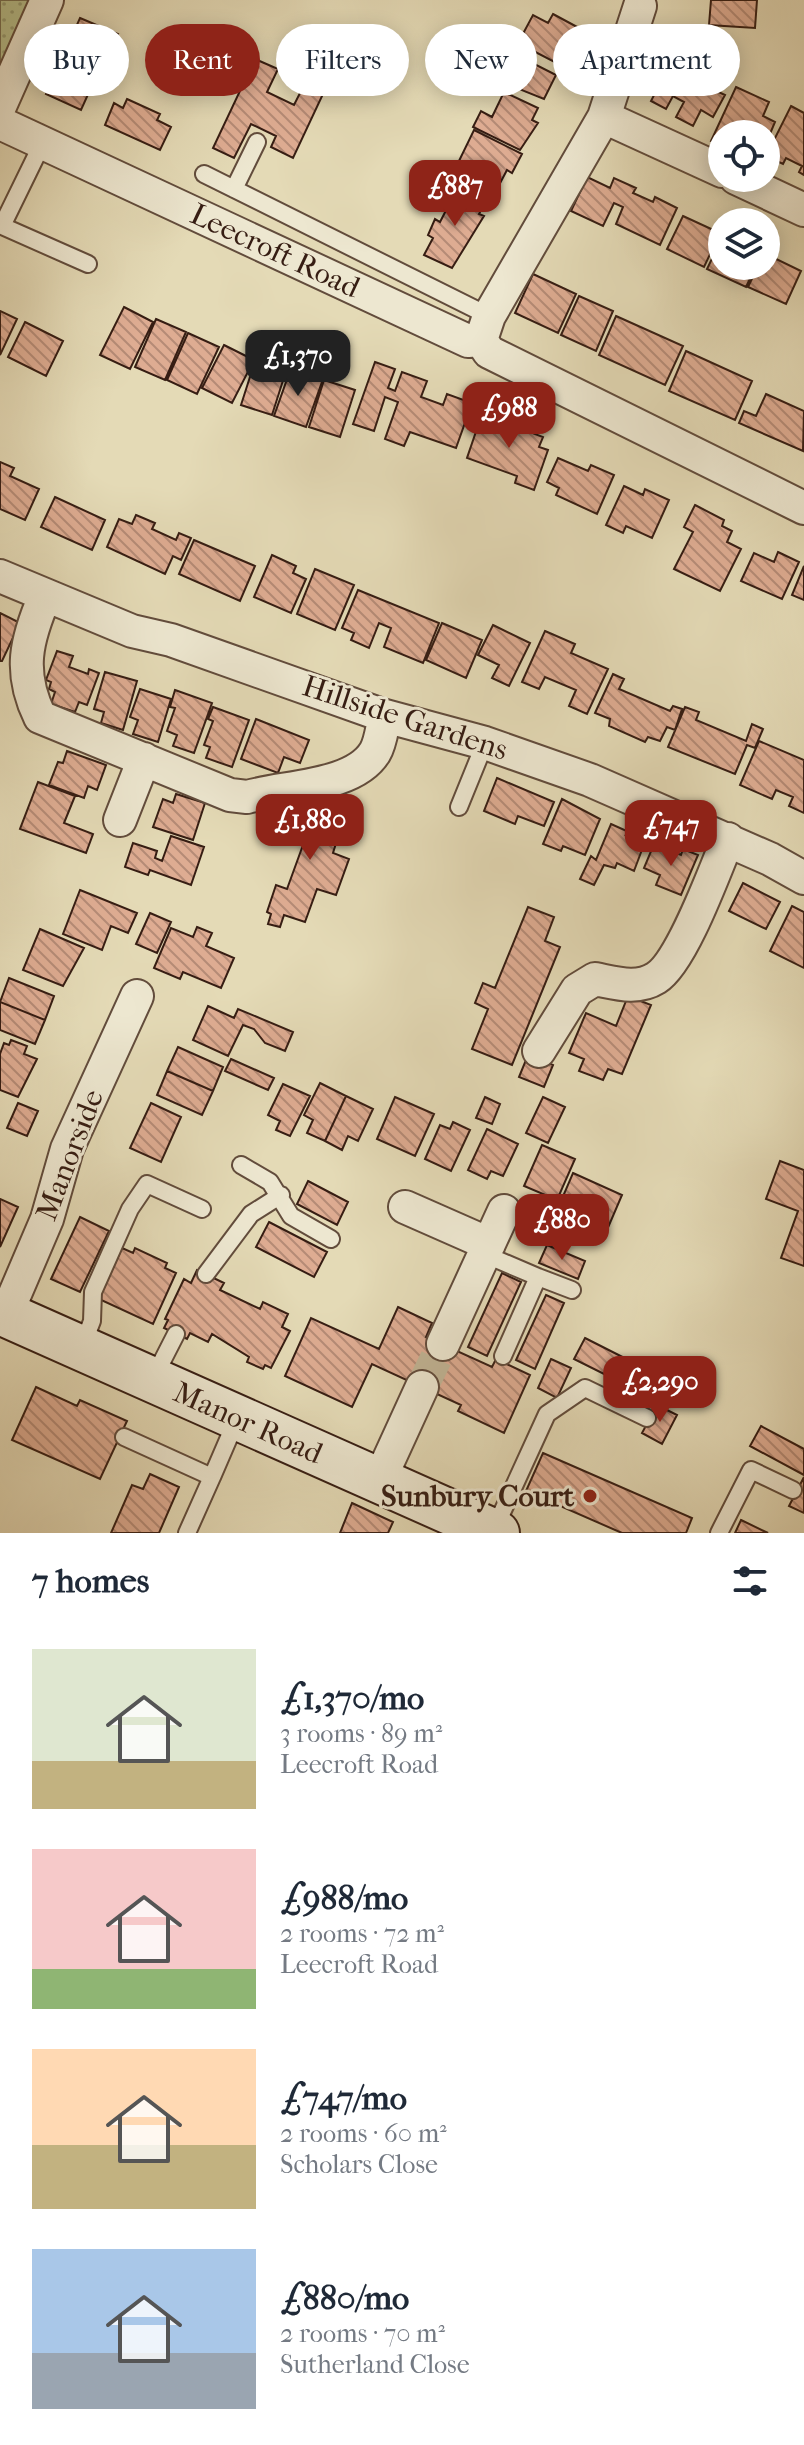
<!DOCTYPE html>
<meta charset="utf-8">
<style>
:root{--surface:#fff;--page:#f2f2f3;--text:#1f2937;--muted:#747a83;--accent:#8f2418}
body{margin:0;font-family:"IM FELL French Canon",serif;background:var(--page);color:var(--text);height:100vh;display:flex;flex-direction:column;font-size:30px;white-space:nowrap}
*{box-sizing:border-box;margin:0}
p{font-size:26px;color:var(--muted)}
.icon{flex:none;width:44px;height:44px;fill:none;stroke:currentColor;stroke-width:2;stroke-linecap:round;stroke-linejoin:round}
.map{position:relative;height:1533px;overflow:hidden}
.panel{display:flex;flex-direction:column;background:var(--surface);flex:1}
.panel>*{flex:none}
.guide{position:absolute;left:24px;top:24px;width:756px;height:72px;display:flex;gap:16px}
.buttons{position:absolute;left:708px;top:120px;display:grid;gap:16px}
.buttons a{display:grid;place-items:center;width:72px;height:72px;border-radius:50%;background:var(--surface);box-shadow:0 4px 20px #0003;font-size:40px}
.price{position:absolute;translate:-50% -68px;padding:0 18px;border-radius:16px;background:var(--accent);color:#fff;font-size:26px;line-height:52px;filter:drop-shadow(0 2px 4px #0008)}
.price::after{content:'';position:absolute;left:50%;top:48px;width:24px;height:18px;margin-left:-12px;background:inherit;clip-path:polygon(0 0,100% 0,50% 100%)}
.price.active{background:#222;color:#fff}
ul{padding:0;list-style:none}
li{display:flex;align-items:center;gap:24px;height:200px;padding:0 32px}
li span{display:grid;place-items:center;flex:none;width:224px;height:160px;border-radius:0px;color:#555}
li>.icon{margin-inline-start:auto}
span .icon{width:96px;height:96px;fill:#fffc;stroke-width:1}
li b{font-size:34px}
h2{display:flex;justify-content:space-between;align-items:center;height:96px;padding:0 32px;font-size:34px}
.chip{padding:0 28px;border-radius:36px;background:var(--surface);box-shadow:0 4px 20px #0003;font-size:28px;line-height:72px}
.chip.active{background:var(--accent);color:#fff}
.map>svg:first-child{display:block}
</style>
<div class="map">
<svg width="804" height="1533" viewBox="0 0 804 1533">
<defs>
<pattern id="grass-dots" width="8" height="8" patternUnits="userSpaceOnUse" patternTransform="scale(2)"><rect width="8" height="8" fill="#b6bf8c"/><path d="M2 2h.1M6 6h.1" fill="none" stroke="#959b71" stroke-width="1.8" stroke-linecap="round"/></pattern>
<pattern id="building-back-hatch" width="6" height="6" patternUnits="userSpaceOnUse" patternTransform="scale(2)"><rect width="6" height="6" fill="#deac92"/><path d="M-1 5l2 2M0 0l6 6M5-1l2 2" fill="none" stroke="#b58b76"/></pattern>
</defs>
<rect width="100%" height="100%" fill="#e4dab6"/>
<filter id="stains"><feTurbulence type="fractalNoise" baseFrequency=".0025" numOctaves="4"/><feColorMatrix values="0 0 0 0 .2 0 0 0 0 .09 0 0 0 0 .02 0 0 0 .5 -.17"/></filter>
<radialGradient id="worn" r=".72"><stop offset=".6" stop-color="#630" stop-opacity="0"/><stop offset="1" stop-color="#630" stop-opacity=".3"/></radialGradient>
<!-- grass -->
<path fill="url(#grass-dots)" stroke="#766e50" stroke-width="2" d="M0 0H32L0 82Z"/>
<!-- building -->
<path fill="url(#building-back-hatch)" stroke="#361d13" stroke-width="2" d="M711 0H757L755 28 709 25Z
M553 14 579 28 569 46 576 49 566 68 518 43 533 15 548 23Z
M80 18 118 34 108 58 96 52 81 86 90 90 81 110 46 94Z
M503 48 556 75 544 99 492 78Z
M255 59 278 69 267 92 294 105 304 85 323 94 293 158 271 147 276 136 251 124 234 158 213 148Z
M672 60 715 82 712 89 725 95 713 117 701 110 693 126 676 117 684 102 673 96 666 109 651 101Z
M736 87 769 102 763 116 775 122 767 141 766 134H722V146L711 141Z
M504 92 538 108 532 120 538 123 520 150 473 127 481 111 492 117Z
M127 99 160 114 157 120 171 127 160 150 105 125 114 103 123 108Z
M791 106 804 113V175L799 172 802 166 786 158 783 164 766 156Z
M474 130 522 154 512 173 507 170 497 189 462 172 464 168 457 165Z
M587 177 610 188 614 178 636 188 633 193 653 202 655 197 677 208 660 245 616 224 623 207 614 203 603 226 571 211Z
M458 187 481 198 478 206 482 208 479 214 484 216 452 268 424 255 433 238 428 235 435 219 440 222Z
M683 216 720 233 704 267 667 249Z
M722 238V266H756L746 287 707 269Z
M766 254 801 271 786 304 748 287 758 266H766Z
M533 274 576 294 558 333 515 313Z
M579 296 613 311 596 351 561 335Z
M124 307 153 322 130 369 100 355Z
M0 311 17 319 0 355Z
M616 316 683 346 665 385 599 355Z
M156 319 186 332 165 380 135 367Z
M25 322 63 341 46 376 8 357Z
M188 333 219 347 197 394 167 380Z
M224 345 254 360 232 403 202 388Z
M686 351 752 381 735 420 669 391Z
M256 358 287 368 272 415 241 405Z
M375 362 395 369 388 388 395 391 402 372 427 381 421 397 443 405 447 394 472 403 456 448 410 432 404 446 385 439 398 402 385 397 374 431 353 424Z
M291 368 323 379 306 427 274 416Z
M324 380 355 390 340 437 309 427Z
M766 394 804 411 803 451 739 423 744 411 756 416Z
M482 414 543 437 539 447 548 450 534 490 515 483 517 476 467 458Z
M558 458 588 471 591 465 614 475 597 514 556 495 559 488 547 482Z
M0 462 14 468 10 476 39 489 25 520 0 509Z
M624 486 643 495 645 489 669 500 652 538 626 526 623 533 606 525Z
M55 497 105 520 92 550 41 527Z
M695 505 724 520 722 526 732 531 727 542 741 549 720 591 674 569 693 532 684 527Z
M136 515 155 523 152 529 176 540 179 533 191 538 181 560 173 556 165 574 107 547 119 519 132 524Z
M194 540 255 566 240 601 179 574Z
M778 552 799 562 782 599 741 581 754 553 774 562Z
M272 555 296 566 293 573 306 579 291 613 254 597Z
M804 566V600L792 595Z
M315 569 354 585 335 630 297 614Z
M358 590 439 623 423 663 384 647 391 628 379 623 369 648 351 640 354 633 342 628Z
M0 613 20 623 2 661H0Z
M442 623 482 640 466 678 426 660Z
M493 625 530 643 509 686 492 678 499 665 478 655Z
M545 631 575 644 571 653 608 669 587 714 569 706 576 690 545 677 539 689 522 682Z
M57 651 73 656 69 667 88 674 89 669 99 673 87 705 79 702 75 712 51 704 55 692 49 689 51 682 46 680Z
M105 672 137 681 123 730 101 723 104 712 94 709Z
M613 674 624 679 619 689 670 711 673 706 682 709 675 730 667 727 660 741 648 737 645 742 609 726 610 719 595 713Z
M140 689 171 699 158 742 133 734 138 720 130 717Z
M175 690 212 703 194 753 173 746 177 735 167 731 175 708 170 707Z
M213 707 249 720 232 767 206 758 210 747 204 745 213 721 208 719Z
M685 707 699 712 696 720 746 741 752 724 763 729 755 748 747 745 735 774 668 747Z
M256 719 309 740 300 763 284 757 278 773 241 759Z
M759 741 804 760V813L789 806 793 797 776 790 772 799 740 785Z
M67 751 106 765 97 790 88 786 84 798 49 785 58 762 63 763Z
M497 778 554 802 544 826 518 816 515 824 484 811Z
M38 782 75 796 64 823 93 834 86 853 20 829Z
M307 792 338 803 326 836 337 840 333 853 349 859 336 895 317 889 305 922 284 915 280 927 268 924 271 914 267 912 276 885 287 889 303 845 289 841Z
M176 794 205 803 193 840 153 827 163 799 173 803Z
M562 799 600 819 585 855 563 846 561 851 543 844Z
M611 824 629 832 626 835 646 839 634 871 617 863 615 868 604 865 594 885 580 879 591 856 596 860Z
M171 836 204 847 191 885 150 870 148 875 125 867 133 843 157 851 155 858 162 861Z
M654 844 681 855 683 849 698 855 681 895 656 885 660 875 644 868Z
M743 883 780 902 766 929 729 911Z
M80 890 137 913 128 933 111 926 102 950 63 934Z
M792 906 804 912V968L770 951Z
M528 907 554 917 545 941 560 947 512 1065 472 1049 488 1009 475 1003 483 983 495 988Z
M150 913 171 922 157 953 136 944Z
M197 927 212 933 206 946 234 958 221 988 183 972 180 979 154 968 171 928 193 937Z
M40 929 84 948 63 986 23 970Z
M9 978 54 996 45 1020 0 1002Z
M628 996 651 1005 622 1074 608 1069 603 1080 579 1071 584 1059 569 1053 586 1013 616 1026Z
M0 1002 45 1020 35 1044 0 1030Z
M208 1006 234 1018 238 1009 293 1032 285 1051 265 1043 254 1029 243 1025 228 1056 193 1040Z
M11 1040 27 1046 24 1054 37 1059 18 1097 0 1090V1054L4 1043 9 1045Z
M178 1047 223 1067 213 1091 167 1071Z
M528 1055 553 1065 544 1087 519 1077Z
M231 1059 274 1078 268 1090 225 1071Z
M167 1071 213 1091 202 1115 157 1095Z
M320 1083 346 1096 325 1141 307 1133 313 1120 304 1115Z
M283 1084 310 1096 290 1136 276 1130 280 1121 268 1115Z
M346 1096 373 1109 358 1141 348 1136 342 1150 325 1141Z
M395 1097 434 1114 415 1156 377 1139Z
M485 1097 500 1104 492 1124 476 1118Z
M543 1097 565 1107 548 1143 526 1133Z
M18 1103 38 1111 27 1136 7 1128Z
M151 1103 181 1117 161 1162 130 1148Z
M453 1122 470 1130 451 1171 425 1159 440 1125 450 1129Z
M487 1129 518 1144 503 1176 491 1171 487 1179 468 1170Z
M542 1145 575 1159 557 1200 524 1186Z
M780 1161 804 1170V1266L781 1258 798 1211 766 1199Z
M573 1173 622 1195 604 1237 555 1215Z
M308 1181 348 1202 337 1225 297 1204Z
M0 1199 18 1207 0 1247Z
M80 1217 109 1231 80 1292 51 1279Z
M269 1222 327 1252 314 1277 256 1247Z
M547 1245 585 1261 578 1279 539 1263Z
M122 1248 133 1253 135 1248 167 1263 165 1268 176 1273 153 1324 99 1299Z
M197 1270 224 1283 220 1290 260 1309 263 1302 288 1314 282 1327 290 1331 271 1368 265 1365 263 1369 247 1362 249 1357 212 1334 208 1342 190 1333 187 1339 164 1328 168 1320 165 1319 184 1279 191 1283Z
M502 1273 521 1282 487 1356 468 1347Z
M546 1295 564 1303 535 1369 516 1360Z
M398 1307 432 1323 426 1337 492 1367 496 1359 530 1375 504 1433 458 1411 461 1405 372 1364 352 1407 285 1376 311 1318 379 1349Z
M585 1338 668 1380 658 1401 574 1359Z
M551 1359 571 1368 557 1398 538 1388Z
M36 1387 77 1406 80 1400 127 1421 100 1479 12 1440Z
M657 1405 677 1415 662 1444 642 1433Z
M761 1426 804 1449V1475L750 1446Z
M543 1453 692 1518 686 1533H622L526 1491Z
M150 1474 179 1487 159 1533H111L132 1485 143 1489Z
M804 1477V1513L789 1506Z
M352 1503 393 1522 388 1533H340Z
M741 1520 768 1533H735Z"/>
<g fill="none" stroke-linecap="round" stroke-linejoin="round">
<!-- street-tunnel -->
<path stroke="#c1b495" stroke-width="32" stroke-dasharray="32 16" stroke-linecap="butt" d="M422 1387 443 1344"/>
<defs>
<path id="lane" d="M43 142 2 226 88 264
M204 174 489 316
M234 189 257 142
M459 807 485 743
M241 1165 270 1182 291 1216 331 1239
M484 1254 538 1277 503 1356
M206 1274 251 1214 281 1195
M538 1277 572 1290
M82 1347 92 1321 93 1292 130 1209 147 1184 202 1209
M153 1379 176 1334
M124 1437 212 1477 187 1533
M212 1477 237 1419
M494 1530 547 1414 585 1388 647 1418
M719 1533 751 1470 793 1490"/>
<path id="street" d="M0 106 47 0
M604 117 640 6
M0 123 468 341 481 340
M736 178 804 210
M481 340 489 316 604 117 722 171
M481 340 489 352 804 508
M0 576 132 631 171 640 385 716 485 743 590 780 770 859 804 878
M45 596C26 640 18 672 40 717L230 795 247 797C286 786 354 787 375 752 381 742 382 727 385 716
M120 820 144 759
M539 1051 577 990 595 979C616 983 637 990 656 978 682 962 715 870 728 839
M405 1207 489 1244
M6 1315 47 1219 67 1149 137 996
M443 1344 504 1211
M379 1481 422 1387"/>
<path id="secondary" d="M0 1312 497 1533"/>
</defs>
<!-- lane casing -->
<use href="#lane" stroke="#624c3c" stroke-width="20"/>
<!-- street casing -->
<use href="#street" stroke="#624c3c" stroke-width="36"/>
<!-- secondary casing -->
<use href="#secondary" stroke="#361d13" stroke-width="48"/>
<!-- lane -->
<use href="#lane" stroke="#ede7d0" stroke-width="16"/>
<!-- street -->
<use href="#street" stroke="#ede7d0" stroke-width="32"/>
<!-- secondary -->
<use href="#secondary" stroke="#ede7d0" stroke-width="44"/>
</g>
<!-- markers -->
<circle fill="#8f2418" stroke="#ede7d0" stroke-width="3" cx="590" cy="1496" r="8"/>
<g text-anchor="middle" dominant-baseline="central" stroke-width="6" stroke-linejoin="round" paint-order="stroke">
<!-- street labels -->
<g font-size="30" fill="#361d13" stroke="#ede7d0">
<text transform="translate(275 251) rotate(25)">Leecroft Road</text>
<text transform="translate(405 718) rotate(18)">Hillside Gardens</text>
<text transform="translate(70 1155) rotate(-69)">Manorside</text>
<text transform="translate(248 1423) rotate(24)">Manor Road</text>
</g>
<!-- poi labels -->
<g font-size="30" font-weight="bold" fill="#361d13" stroke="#ede7d0" text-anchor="end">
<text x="574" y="1496">Sunbury Court</text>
</g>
</g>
<rect width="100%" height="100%" filter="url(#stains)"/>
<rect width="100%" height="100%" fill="url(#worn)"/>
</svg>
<div class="buttons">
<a><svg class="icon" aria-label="locate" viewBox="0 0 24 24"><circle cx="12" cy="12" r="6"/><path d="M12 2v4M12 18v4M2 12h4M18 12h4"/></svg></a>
<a><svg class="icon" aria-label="layers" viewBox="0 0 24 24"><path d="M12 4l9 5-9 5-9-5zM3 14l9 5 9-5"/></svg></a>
</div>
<b class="price" style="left:455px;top:228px">£887</b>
<b class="price active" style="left:298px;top:398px">£1,370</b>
<b class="price" style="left:509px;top:450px">£988</b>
<b class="price" style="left:310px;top:862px">£1,880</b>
<b class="price" style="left:671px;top:868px">£747</b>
<b class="price" style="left:562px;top:1262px">£880</b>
<b class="price" style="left:660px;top:1424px">£2,290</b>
<div class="guide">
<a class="chip">Buy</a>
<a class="chip active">Rent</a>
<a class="chip">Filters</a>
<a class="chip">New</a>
<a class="chip">Apartment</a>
</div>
</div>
<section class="panel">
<h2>7 homes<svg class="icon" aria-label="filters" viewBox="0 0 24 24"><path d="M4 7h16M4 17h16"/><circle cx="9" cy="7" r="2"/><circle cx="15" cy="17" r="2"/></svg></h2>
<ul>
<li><span style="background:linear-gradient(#dfe7d0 70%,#c2b280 0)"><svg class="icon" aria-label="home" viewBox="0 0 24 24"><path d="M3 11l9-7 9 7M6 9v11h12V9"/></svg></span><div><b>£1,370/mo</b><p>3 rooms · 89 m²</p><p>Leecroft Road</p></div></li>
<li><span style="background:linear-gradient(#f6c9c9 75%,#8fb573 0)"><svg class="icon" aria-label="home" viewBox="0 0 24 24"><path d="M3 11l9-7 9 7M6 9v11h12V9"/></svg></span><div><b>£988/mo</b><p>2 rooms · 72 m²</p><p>Leecroft Road</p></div></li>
<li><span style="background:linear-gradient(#ffd9b3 60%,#c2b280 0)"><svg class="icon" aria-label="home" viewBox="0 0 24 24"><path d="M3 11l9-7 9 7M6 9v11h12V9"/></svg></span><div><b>£747/mo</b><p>2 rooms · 60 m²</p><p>Scholars Close</p></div></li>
<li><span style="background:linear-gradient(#a9c7e8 65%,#9aa5b1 0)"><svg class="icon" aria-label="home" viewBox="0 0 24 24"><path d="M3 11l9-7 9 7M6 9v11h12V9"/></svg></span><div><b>£880/mo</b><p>2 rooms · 70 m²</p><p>Sutherland Close</p></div></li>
</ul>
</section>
